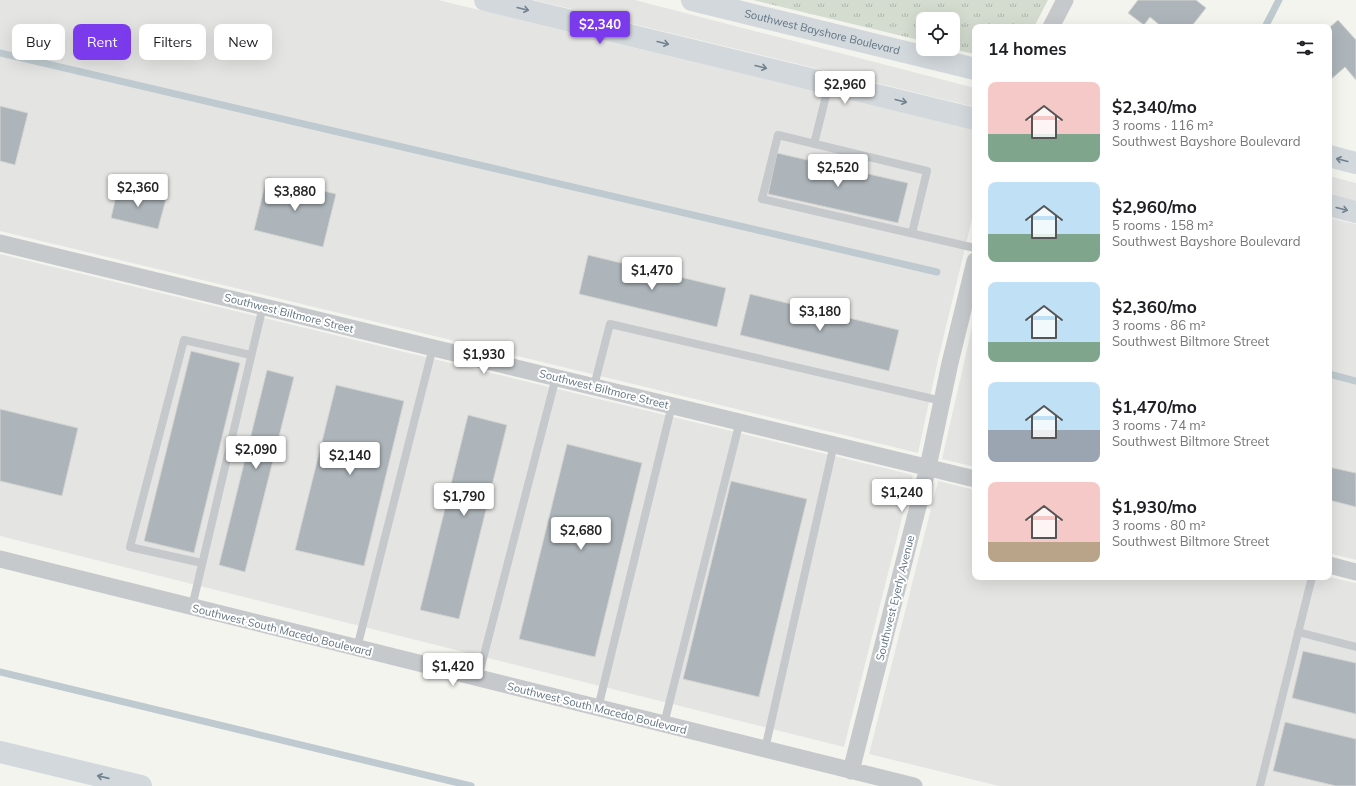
<!DOCTYPE html>
<meta charset="utf-8">
<style>
:root{--surface:#fff;--page:#f6f6f6;--text:#202124;--muted:#757577;--accent:#7c3aed}
body{margin:0;font-family:Mulish,sans-serif;background:var(--page);color:var(--text);height:100vh;display:flex;flex-direction:column;font-size:15px;white-space:nowrap}
*{box-sizing:border-box;margin:0}
p{font-size:13px;color:var(--muted)}
.icon{flex:none;width:22px;height:22px;fill:none;stroke:currentColor;stroke-width:2;stroke-linecap:round;stroke-linejoin:round}
.map{position:relative;flex:1;overflow:hidden}
.side{position:absolute;left:972px;top:24px;width:360px;height:556px;display:flex;flex-direction:column;background:var(--surface);border-radius:8px;box-shadow:0 4px 16px #0002}
.side>*{flex:none}
.hud{position:absolute;left:12px;top:24px;width:380px;height:36px;display:flex;gap:8px}
.fabs{position:absolute;left:916px;top:12px;display:grid;gap:8px}
.fabs a{display:grid;place-items:center;width:44px;height:44px;border-radius:8px;background:var(--surface);box-shadow:0 4px 16px #0002;font-size:20px}
.price{position:absolute;translate:-50% -34px;padding:0 9px;border-radius:4px;background:#fff;color:#222;font-size:13px;line-height:26px;filter:drop-shadow(0 1px 2px #0008)}
.price::after{content:'';position:absolute;left:50%;top:24px;width:12px;height:9px;margin-left:-6px;background:inherit;clip-path:polygon(0 0,100% 0,50% 100%)}
.price.on{background:var(--accent);color:#fff}
ul{padding:0;list-style:none}
li{display:flex;align-items:center;gap:12px;height:100px;padding:0 16px}
li span{display:grid;place-items:center;flex:none;width:112px;height:80px;border-radius:8px;color:#555}
li>.icon{margin-inline-start:auto}
span .icon{width:48px;height:48px;fill:#fffc;stroke-width:1}
li b{font-size:17px}
h2{display:flex;justify-content:space-between;align-items:center;height:48px;padding:0 16px;font-size:17px}
.pill{padding:0 14px;border-radius:8px;background:var(--surface);box-shadow:0 4px 16px #0002;font-size:14px;line-height:36px}
.pill.on{background:var(--accent);color:#fff}
.map>svg:first-child{display:block}
</style>
<div class="map">
<svg width="1356" height="786" viewBox="0 0 1356 786">
<defs>
<pattern id="park-tufts" width="24" height="20" patternUnits="userSpaceOnUse"><rect width="24" height="20" fill="#d4dcd0"/><path d="M3 7l-1-3M5 7V3M7 7l1-3M15 17l-1-3M17 17v-4M19 17l1-3" fill="none" stroke="#afb7ae"/></pattern>
</defs>
<rect width="100%" height="100%" fill="#f4f4ef"/>
<!-- built -->
<path fill="#e4e5e3" d="M0 0H438L975 130V207L938 360 918 453 0 231Z
M534 0H635L975 88V107Z
M1329 176 1356 183V201L1329 194Z
M1329 218 1356 224V560L1329 553Z
M0 254 913 475 844 747 0 536Z
M975 314V467L942 459Z
M938 481 975 490V577H1329L1356 583V786H999L869 754Z"/>
<!-- park -->
<path fill="url(#park-tufts)" d="M753 0H1048L1034 27H975V54L953 49V19H923V41Z"/>
<g fill="none" stroke-linecap="round" stroke-linejoin="round">
<!-- stream -->
<path stroke="#becacf" stroke-width="7" d="M1265 27 1279 0
M0 53 937 272
M1329 374 1356 381
M0 672 471 786"/>
</g>
<!-- building -->
<path fill="#adb5ba" stroke="#d5d5d2" d="M1138 0H1196L1206 8 1191 27H1162L1150 17 1144 25 1128 13Z
M1338 20 1356 40V80L1345 67 1329 81V28Z
M0 106 28 113 15 165 0 161Z
M777 153 908 183 898 223 768 194Z
M267 177 336 194 323 247 254 230Z
M118 187 166 199 158 229 111 218Z
M588 255 726 288 717 327 579 294Z
M750 294 899 330 889 371 740 335Z
M191 351 240 363 194 553 144 541Z
M267 370 294 377 245 572 219 565Z
M336 385 404 401 364 566 295 550Z
M0 409 78 428 62 496 0 481Z
M468 415 507 425 459 619 420 610Z
M567 444 642 463 595 657 519 639Z
M1329 467 1356 473V507L1329 500Z
M731 481 807 499 759 697 683 679Z
M1303 651 1356 663V714L1292 698Z
M1285 722 1356 739V786H1336L1273 771Z"/>
<g fill="none" stroke-linecap="round" stroke-linejoin="round">
<!-- lane -->
<path stroke="#c6c9cc" stroke-width="8" d="M814 144 829 84
M912 233 927 171 778 135 762 199 975 248
M594 386 610 324 942 401
M202 563 130 547 184 340 251 355
M192 607 263 306
M1298 632 1356 647
M357 648 433 347
M478 678 556 377
M598 708 672 405
M664 724 740 421
M765 749 834 444
M1260 786 1312 577"/>
<!-- street -->
<path stroke="#c6c9cc" stroke-width="17" d="M1051 27 1065 0
M0 243 975 479
M0 559 914 786
M1329 565 1356 572
M851 771 928 467 950 363 975 261"/>
<!-- secondary -->
<g stroke="#d2d8dc" stroke-width="22">
<path d="M485 0 975 119"/>
<path id="s1" d="M692 0 975 69"/>
<path d="M1329 156 1356 163"/>
<path d="M1329 205 1356 212"/>
</g>
<!-- highway -->
<path stroke="#d2d8dc" stroke-width="22" d="M0 752 141 786"/>
</g>
<!-- one-way arrows -->
<defs><path id="oneway-shaft" d="M-6 0H5M1.5-3L5.5 0L1.5 3" fill="none" stroke-width="1.6" stroke-linecap="round" stroke-linejoin="round"/></defs>
<g stroke="#718290">
<use href="#oneway-shaft" transform="translate(523 9) rotate(14)"/>
<use href="#oneway-shaft" transform="translate(663 43) rotate(14)"/>
<use href="#oneway-shaft" transform="translate(761 67) rotate(14)"/>
<use href="#oneway-shaft" transform="translate(901 101) rotate(14)"/>
<use href="#oneway-shaft" transform="translate(1342 160) rotate(-166)"/>
<use href="#oneway-shaft" transform="translate(1342 209) rotate(14)"/>
<use href="#oneway-shaft" transform="translate(103 777) rotate(-167)"/>
</g>
<g text-anchor="middle" dominant-baseline="central" stroke-width="4" stroke-linejoin="round" paint-order="stroke">
<!-- street labels -->
<g font-size="11" fill="#607383" stroke="#fff">
<text stroke="none"><textPath href="#s1" startOffset="134">Southwest Bayshore Boulevard</textPath></text>
<text transform="translate(289 313) rotate(14)">Southwest Biltmore Street</text>
<text transform="translate(604 389) rotate(14)">Southwest Biltmore Street</text>
<text transform="translate(895 598) rotate(-76)">Southwest Eyerly Avenue</text>
<text transform="translate(282 630) rotate(14)">Southwest South Macedo Boulevard</text>
<text transform="translate(597 708) rotate(14)">Southwest South Macedo Boulevard</text>
</g>
</g>
</svg>
<div class="fabs">
<a><svg class="icon" aria-label="locate" viewBox="0 0 24 24"><circle cx="12" cy="12" r="6"/><path d="M12 2v4M12 18v4M2 12h4M18 12h4"/></svg></a>
</div>
<b class="price on" style="left:600px;top:45px">$2,340</b>
<b class="price" style="left:845px;top:105px">$2,960</b>
<b class="price" style="left:838px;top:188px">$2,520</b>
<b class="price" style="left:138px;top:208px">$2,360</b>
<b class="price" style="left:295px;top:212px">$3,880</b>
<b class="price" style="left:652px;top:291px">$1,470</b>
<b class="price" style="left:820px;top:332px">$3,180</b>
<b class="price" style="left:484px;top:375px">$1,930</b>
<b class="price" style="left:256px;top:470px">$2,090</b>
<b class="price" style="left:350px;top:476px">$2,140</b>
<b class="price" style="left:902px;top:513px">$1,240</b>
<b class="price" style="left:464px;top:517px">$1,790</b>
<b class="price" style="left:581px;top:551px">$2,680</b>
<b class="price" style="left:453px;top:687px">$1,420</b>
<div class="hud">
<a class="pill">Buy</a>
<a class="pill on">Rent</a>
<a class="pill">Filters</a>
<a class="pill">New</a>
</div>
<section class="side">
<h2>14 homes<svg class="icon" aria-label="filters" viewBox="0 0 24 24"><path d="M4 7h16M4 17h16"/><circle cx="9" cy="7" r="2"/><circle cx="15" cy="17" r="2"/></svg></h2>
<ul>
<li><span style="background:linear-gradient(#f6c9c9 65%,#7fa58c 0)"><svg class="icon" aria-label="home" viewBox="0 0 24 24"><path d="M3 11l9-7 9 7M6 9v11h12V9"/></svg></span><div><b>$2,340/mo</b><p>3 rooms · 116 m²</p><p>Southwest Bayshore Boulevard</p></div></li>
<li><span style="background:linear-gradient(#bfe0f5 65%,#7fa58c 0)"><svg class="icon" aria-label="home" viewBox="0 0 24 24"><path d="M3 11l9-7 9 7M6 9v11h12V9"/></svg></span><div><b>$2,960/mo</b><p>5 rooms · 158 m²</p><p>Southwest Bayshore Boulevard</p></div></li>
<li><span style="background:linear-gradient(#bfe0f5 75%,#7fa58c 0)"><svg class="icon" aria-label="home" viewBox="0 0 24 24"><path d="M3 11l9-7 9 7M6 9v11h12V9"/></svg></span><div><b>$2,360/mo</b><p>3 rooms · 86 m²</p><p>Southwest Biltmore Street</p></div></li>
<li><span style="background:linear-gradient(#bfe0f5 60%,#9aa5b1 0)"><svg class="icon" aria-label="home" viewBox="0 0 24 24"><path d="M3 11l9-7 9 7M6 9v11h12V9"/></svg></span><div><b>$1,470/mo</b><p>3 rooms · 74 m²</p><p>Southwest Biltmore Street</p></div></li>
<li><span style="background:linear-gradient(#f6c9c9 75%,#b9a48a 0)"><svg class="icon" aria-label="home" viewBox="0 0 24 24"><path d="M3 11l9-7 9 7M6 9v11h12V9"/></svg></span><div><b>$1,930/mo</b><p>3 rooms · 80 m²</p><p>Southwest Biltmore Street</p></div></li>
</ul>
</section>
</div>
